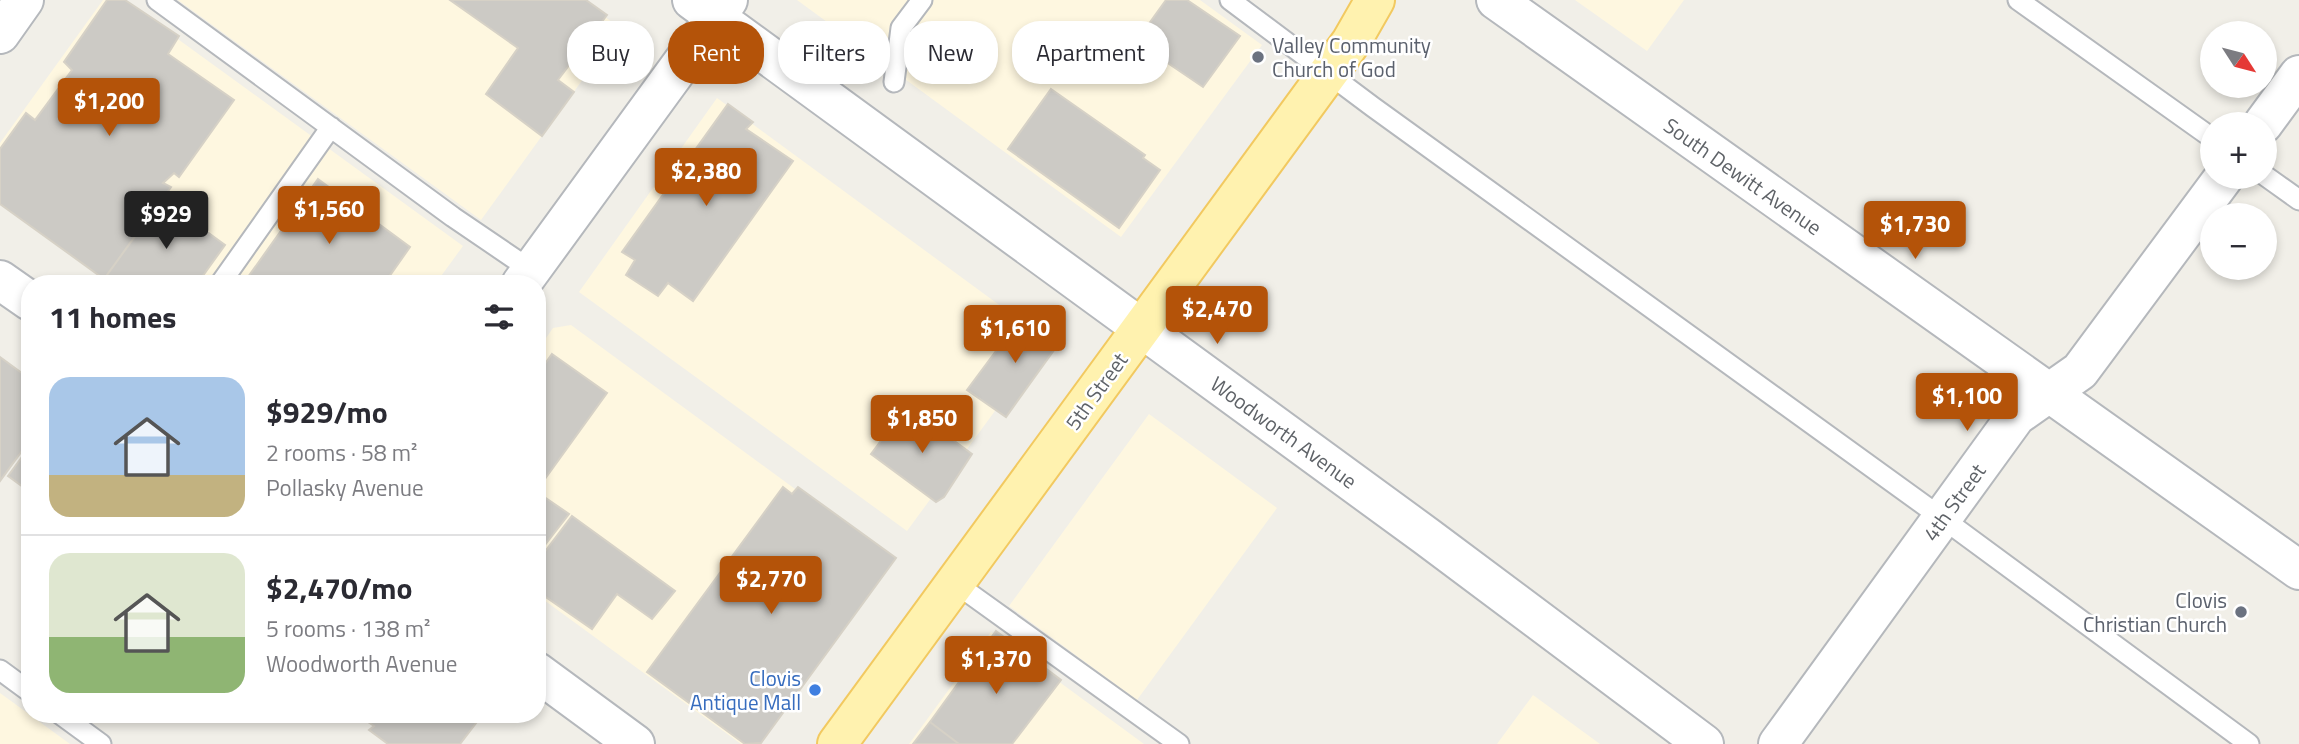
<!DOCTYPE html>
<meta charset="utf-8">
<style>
:root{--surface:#fff;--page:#f7f7f7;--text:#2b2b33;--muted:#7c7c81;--line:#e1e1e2;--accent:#b45309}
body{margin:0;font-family:"Titillium Web",sans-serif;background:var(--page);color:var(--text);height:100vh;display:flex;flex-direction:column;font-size:26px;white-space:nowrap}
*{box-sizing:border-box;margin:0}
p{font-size:23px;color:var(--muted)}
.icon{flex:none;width:38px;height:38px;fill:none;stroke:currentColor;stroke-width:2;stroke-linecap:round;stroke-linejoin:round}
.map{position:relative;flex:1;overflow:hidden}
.details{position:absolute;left:21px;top:275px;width:525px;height:448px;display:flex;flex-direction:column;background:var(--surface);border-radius:28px;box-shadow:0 4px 10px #0003}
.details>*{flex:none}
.hud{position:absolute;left:567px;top:21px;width:665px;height:63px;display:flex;gap:14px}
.needle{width:46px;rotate:126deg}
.controls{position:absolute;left:2200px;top:21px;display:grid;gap:14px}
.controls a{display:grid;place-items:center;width:77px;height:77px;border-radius:50%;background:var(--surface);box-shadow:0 4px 10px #0003;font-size:35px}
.price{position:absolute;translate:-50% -60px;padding:0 16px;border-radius:7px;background:var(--accent);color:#fff;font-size:23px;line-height:46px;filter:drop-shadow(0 2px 4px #0008)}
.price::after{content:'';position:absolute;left:50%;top:42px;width:21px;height:16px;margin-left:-10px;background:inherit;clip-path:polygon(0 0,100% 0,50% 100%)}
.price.active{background:#222;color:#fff}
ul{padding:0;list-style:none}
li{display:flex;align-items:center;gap:21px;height:175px;padding:0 28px}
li+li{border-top:2px solid var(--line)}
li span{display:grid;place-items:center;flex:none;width:196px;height:140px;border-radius:21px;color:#555}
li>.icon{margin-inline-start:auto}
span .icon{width:84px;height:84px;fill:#fffc;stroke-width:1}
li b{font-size:30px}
h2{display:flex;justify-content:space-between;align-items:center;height:84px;padding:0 28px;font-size:30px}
.chip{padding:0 24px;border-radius:28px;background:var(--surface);box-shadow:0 4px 10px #0003;font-size:24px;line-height:63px}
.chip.active{background:var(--accent);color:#fff}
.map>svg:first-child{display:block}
</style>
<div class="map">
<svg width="2299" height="744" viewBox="0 0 2299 744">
<rect width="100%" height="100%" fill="#f1efe8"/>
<!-- commercial -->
<path fill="#fef7e0" d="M103 0H124L463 246 436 283H110L0 204V143Z
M178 0H582L620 28 481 220Z
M797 0H1200L1262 45 1121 237Z
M1575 0H1684L1647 51Z
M717 98 1047 340 907 531 579 292Z
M571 325 888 557 752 744H741L537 595V351L553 328Z
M1149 414 1277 508 1137 700 1009 606Z
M991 632 1144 744H909Z
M0 693 70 744H0Z
M1533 695 1600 744H1497Z"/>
<!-- building -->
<path fill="#cccac5" stroke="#d6d1c6" stroke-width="2" d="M107 0H125L179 36 168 54 234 100 179 177 174 173 163 183 171 187 104 279 0 204V149L26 113 35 120 72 70 64 62Z
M450 0H586L607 15 558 80 574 92 542 136 486 94 518 48Z
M1166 0H1187L1240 36 1203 87 1150 51 1162 34 1148 25Z
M1051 89 1145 155 1143 158 1160 170 1119 228 1008 149Z
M728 104 753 122 746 129 793 161 693 301 668 283 658 296 626 275 635 260 622 252Z
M318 179 410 247 384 284H243Z
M162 199 225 245 197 284H110L104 279Z
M1025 312 1062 339 1006 417 967 390Z
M552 354 607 393 537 490V375Z
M0 357 30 379V440L0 481Z
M907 406 972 454 944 497 936 502 871 454Z
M30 446V492L8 476Z
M783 487 792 494 798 487 896 558 761 743 745 744 647 672Z
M540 494 569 514 537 555V497Z
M572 516 675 591 652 619 617 594 592 629 537 591V562Z
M996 631 1061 680 1012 744H959L930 722Z
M356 714H483L460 744H388L369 730 374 726Z
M930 722 959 744H913Z"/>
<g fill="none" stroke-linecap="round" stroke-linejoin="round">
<defs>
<path id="lane" d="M157 0 453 217 531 270
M1230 0 1373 107 1942 518 2249 744
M2018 0 2212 138
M894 82 901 28 922 0
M2264 175 2299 200
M220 284 331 127
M955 583 1179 744
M0 670 30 692
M60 714 101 744"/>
<path id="street" d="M692 0 1426 536 1704 744
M1496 0 2299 570
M0 34 24 0
M2263 124 2299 75
M0 280 30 301
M521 284 728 0
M537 672 635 744
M1778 744 2016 416 2080 371 2224 177"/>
<path id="primary" d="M837 744 1351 42 1375 0"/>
</defs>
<!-- lane casing -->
<use href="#lane" stroke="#b5b8bc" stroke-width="23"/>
<!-- street casing -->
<use href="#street" stroke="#b5b8bc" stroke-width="42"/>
<!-- primary casing -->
<use href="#primary" stroke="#f2c960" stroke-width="42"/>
<!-- lane -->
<use href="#lane" stroke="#fff" stroke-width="19"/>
<!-- street -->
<use href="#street" stroke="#fff" stroke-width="38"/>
<!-- primary -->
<use href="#primary" stroke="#fff2af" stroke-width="38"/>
</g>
<!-- markers -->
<g fill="#6b7280" stroke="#fff" stroke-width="2.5">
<circle cx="1258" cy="57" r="7"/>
<circle cx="2241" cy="612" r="7"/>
</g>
<circle fill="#3f7fe0" stroke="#fff" stroke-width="2.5" cx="815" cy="690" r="7"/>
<g text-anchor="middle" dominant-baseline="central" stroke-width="5" stroke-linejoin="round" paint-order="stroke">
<!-- worship labels -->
<g font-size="21" fill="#5b616d" stroke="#fff" text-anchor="start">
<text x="1272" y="45">Valley Community<tspan x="1272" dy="24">Church of God</tspan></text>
<text x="2227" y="600" text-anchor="end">Clovis<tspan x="2227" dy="24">Christian Church</tspan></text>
</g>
<!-- street labels -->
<g font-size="21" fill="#5f6368" stroke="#fff">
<text transform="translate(1743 176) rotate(35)">South Dewitt Avenue</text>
<text transform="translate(1096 391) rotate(-54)">5th Street</text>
<text transform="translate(1284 432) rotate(36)">Woodworth Avenue</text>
<text transform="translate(1954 502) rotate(-54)">4th Street</text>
</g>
<!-- shop labels -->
<g font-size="21" fill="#366cbe" stroke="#fff" text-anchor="end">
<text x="801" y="678">Clovis<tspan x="801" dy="24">Antique Mall</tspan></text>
</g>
</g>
</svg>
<div class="controls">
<a><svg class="needle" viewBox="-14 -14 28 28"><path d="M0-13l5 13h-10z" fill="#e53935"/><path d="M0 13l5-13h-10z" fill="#7c7c81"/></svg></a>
<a>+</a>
<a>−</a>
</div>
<b class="price" style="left:109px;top:138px">$1,200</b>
<b class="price" style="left:706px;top:208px">$2,380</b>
<b class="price" style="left:329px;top:246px">$1,560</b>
<b class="price active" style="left:166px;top:251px">$929</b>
<b class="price" style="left:1915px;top:261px">$1,730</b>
<b class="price" style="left:1217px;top:346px">$2,470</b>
<b class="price" style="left:1015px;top:365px">$1,610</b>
<b class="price" style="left:1967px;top:433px">$1,100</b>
<b class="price" style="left:922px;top:455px">$1,850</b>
<b class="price" style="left:771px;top:616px">$2,770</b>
<b class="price" style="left:996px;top:696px">$1,370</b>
<div class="hud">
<a class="chip">Buy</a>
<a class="chip active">Rent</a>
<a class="chip">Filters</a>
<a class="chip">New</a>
<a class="chip">Apartment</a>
</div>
<section class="details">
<h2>11 homes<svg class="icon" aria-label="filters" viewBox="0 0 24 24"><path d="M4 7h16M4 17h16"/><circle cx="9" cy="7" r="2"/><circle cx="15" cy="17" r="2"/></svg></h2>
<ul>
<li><span style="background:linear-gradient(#a9c7e8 70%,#c2b280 0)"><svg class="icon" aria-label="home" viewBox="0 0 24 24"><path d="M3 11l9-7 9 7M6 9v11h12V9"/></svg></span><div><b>$929/mo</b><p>2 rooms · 58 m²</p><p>Pollasky Avenue</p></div></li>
<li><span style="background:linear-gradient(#dfe7d0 60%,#8fb573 0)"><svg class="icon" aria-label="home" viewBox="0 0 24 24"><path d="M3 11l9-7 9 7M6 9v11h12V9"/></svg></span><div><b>$2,470/mo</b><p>5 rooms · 138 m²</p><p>Woodworth Avenue</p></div></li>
</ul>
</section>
</div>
